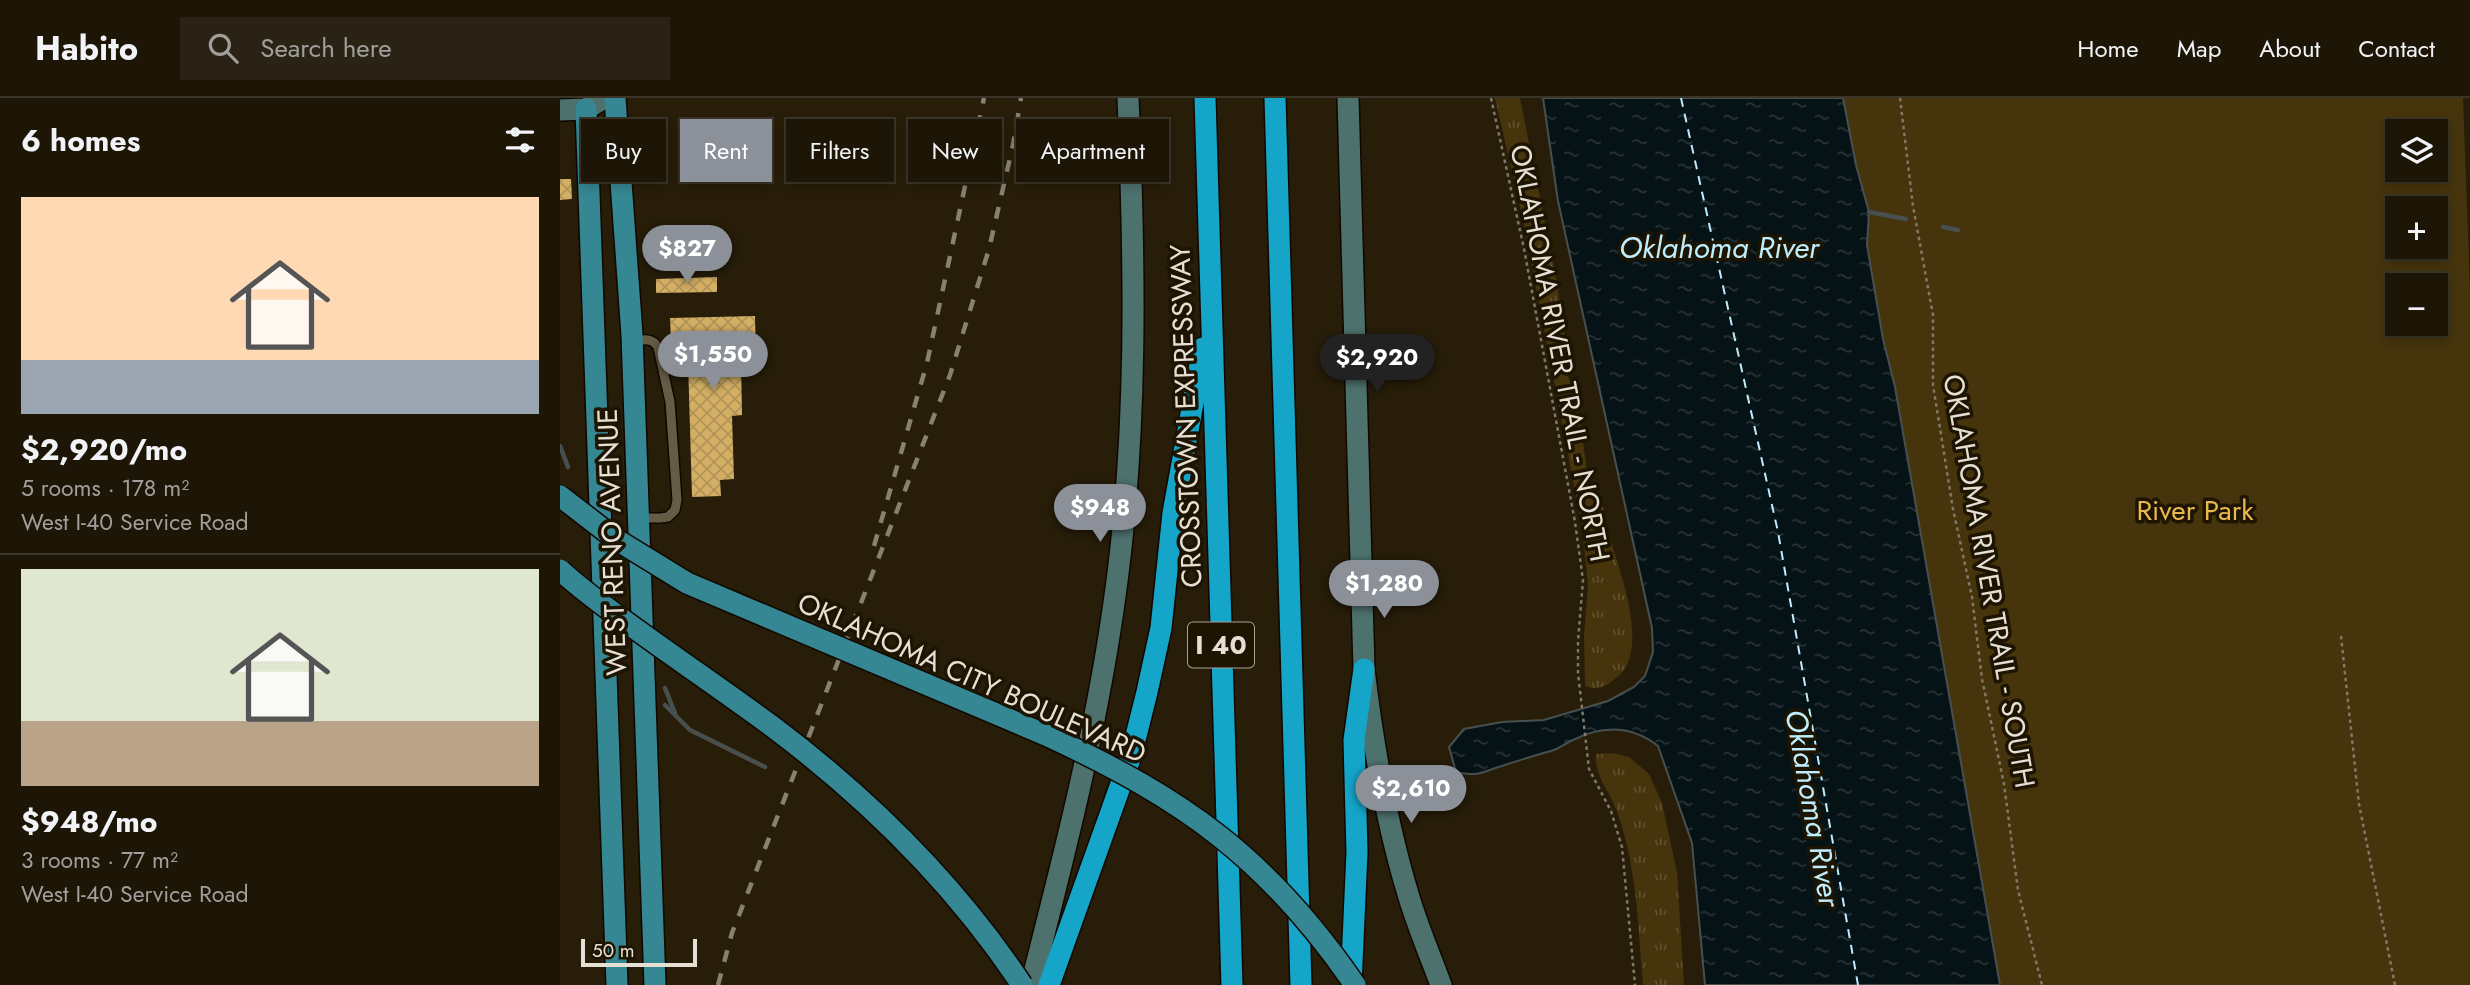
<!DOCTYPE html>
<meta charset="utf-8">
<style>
:root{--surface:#1d1607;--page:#2a2315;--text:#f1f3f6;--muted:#a09f9b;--line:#3b3528;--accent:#8c9099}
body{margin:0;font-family:Jost,sans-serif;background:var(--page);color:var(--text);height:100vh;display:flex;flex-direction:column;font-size:26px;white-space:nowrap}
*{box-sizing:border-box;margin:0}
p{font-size:23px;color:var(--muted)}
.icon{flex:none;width:38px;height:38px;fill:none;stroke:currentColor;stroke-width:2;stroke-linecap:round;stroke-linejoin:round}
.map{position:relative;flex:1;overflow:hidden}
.sheet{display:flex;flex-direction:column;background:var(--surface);width:560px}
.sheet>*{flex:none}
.hud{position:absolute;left:21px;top:21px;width:665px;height:63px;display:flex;gap:14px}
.fabs{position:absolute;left:1825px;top:21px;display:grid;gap:14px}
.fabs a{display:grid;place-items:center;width:63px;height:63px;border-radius:0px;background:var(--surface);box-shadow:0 4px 10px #0003,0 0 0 2px var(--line);font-size:35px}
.scale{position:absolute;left:21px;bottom:18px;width:116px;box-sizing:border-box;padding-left:7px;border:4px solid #e6dfd3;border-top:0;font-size:19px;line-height:24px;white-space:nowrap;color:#e6dfd3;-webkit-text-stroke:5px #1d1402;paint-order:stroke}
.price{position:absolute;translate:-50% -60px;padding:0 16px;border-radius:24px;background:var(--accent);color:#fff;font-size:23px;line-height:46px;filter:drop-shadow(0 2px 4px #0008)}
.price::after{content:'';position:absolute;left:50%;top:42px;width:21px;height:16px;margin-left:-10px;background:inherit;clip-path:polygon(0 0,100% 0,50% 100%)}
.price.current{background:#222;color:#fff}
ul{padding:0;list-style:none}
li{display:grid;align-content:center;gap:14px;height:371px;padding:0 21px}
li+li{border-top:2px solid var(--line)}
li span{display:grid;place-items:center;height:217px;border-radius:0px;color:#555}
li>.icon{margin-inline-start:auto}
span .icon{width:126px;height:126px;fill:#fffc;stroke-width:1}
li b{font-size:30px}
h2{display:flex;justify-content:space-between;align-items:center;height:84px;padding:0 21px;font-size:30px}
.tag{padding:0 24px;border-radius:0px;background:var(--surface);box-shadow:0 4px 10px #0003,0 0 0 2px var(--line);font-size:24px;line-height:63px}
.tag.current{background:var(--accent);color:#fff}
header{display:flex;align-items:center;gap:42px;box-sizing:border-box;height:98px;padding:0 35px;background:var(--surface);border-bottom:2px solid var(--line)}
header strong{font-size:33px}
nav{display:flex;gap:38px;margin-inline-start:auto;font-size:24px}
.search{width:490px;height:63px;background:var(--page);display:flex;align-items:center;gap:18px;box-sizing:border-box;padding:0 24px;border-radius:0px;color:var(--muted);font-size:26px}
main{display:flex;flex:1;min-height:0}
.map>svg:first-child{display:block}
</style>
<header>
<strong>Habito</strong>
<div class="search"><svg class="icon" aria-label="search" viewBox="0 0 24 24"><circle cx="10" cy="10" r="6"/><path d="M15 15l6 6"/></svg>Search here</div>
<nav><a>Home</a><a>Map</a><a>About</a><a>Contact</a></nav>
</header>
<main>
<section class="sheet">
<h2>6 homes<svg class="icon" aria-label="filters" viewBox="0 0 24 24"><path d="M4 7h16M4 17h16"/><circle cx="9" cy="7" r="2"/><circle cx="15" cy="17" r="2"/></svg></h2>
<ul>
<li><span style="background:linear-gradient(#ffd9b3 75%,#9aa5b1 0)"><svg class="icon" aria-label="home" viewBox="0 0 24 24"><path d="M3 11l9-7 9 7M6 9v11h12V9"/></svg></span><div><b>$2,920/mo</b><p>5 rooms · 178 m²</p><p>West I-40 Service Road</p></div></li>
<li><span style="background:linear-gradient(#dfe7d0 70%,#b9a48a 0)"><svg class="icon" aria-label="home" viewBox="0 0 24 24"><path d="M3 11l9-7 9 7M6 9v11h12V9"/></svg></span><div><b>$948/mo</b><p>3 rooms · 77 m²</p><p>West I-40 Service Road</p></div></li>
</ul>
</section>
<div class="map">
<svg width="1910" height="887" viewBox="0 0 1910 887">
<defs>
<pattern id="grass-tufts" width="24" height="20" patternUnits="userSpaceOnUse" patternTransform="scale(1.75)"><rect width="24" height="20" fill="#45340c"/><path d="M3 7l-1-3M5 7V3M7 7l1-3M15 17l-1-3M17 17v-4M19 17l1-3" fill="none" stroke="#60512e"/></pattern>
<pattern id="water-ripples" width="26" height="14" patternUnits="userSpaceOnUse" patternTransform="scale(1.75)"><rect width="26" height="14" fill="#051216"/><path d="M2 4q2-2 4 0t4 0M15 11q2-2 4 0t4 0" fill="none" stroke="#293437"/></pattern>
<pattern id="building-cross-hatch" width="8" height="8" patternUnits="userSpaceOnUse" patternTransform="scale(1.75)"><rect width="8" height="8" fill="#d4af63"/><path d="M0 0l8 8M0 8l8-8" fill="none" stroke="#b0945a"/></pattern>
</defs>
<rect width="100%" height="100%" fill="#271d09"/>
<!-- grass -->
<path fill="url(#grass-tufts)" d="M935 0H960L996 180 1009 265 1008 279 1016 296 1027 372V389L1030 394 1038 396C1044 406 1043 416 1046 427 1056 464 1085 532 1066 569 1063 575 1056 580 1051 584 1043 590 1034 592 1025 588L1024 536 1028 487 1022 429 964 126Z
M1053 655 1069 659 1089 676 1102 705 1117 774 1124 887H1083C1078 827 1077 767 1056 711 1049 692 1034 677 1036 656Z"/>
<!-- park -->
<path fill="#45340c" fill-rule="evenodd" d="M1284 0H1903L1910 191V887H1440L1335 289 1323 241 1307 147 1309 114 1295 62ZM1838 33H1876V72H1838ZM1838 110H1876V149H1838ZM1838 187H1876V226H1838Z"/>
<!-- water -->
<path fill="url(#water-ripples)" stroke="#48504f" stroke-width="2" d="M983 0H1283L1296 67 1309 114 1307 147 1323 241 1335 289 1440 887H1145L1132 745 1098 648C1071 627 1043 627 1013 642 1006 645 1000 650 994 652 977 657 959 662 942 668 921 674 920 679 896 674L889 649 904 631 942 624 984 622 1048 603 1074 589 1085 578 1093 554 1092 530 998 103Z"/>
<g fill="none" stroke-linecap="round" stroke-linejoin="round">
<!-- stream -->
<path stroke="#48504f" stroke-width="4.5" d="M1309 114 1346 121
M1383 129 1398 132
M0 348 8 369
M105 590 115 615
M105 607 130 632 205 669"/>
<!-- ferry -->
<path stroke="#beedfe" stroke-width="2" stroke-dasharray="9 7" stroke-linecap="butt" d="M1121 0 1218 434 1298 887"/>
</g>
<!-- building -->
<path fill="url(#building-cross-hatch)" d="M0 81H11L12 101 0 102Z
M157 179V194L96 195V181Z
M195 218 196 262H181L182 317 172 318 174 381 160 382 161 398 132 399 128 263 112 264 110 220Z"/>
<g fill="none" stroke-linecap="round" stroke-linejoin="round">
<defs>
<path id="service" d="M73 243C83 242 92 239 98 249L110 304 117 402 115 412 108 419 100 420H79"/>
<path id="secondary" d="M788 0 804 571C813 647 826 723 848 796 857 827 870 857 881 887
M0 12 26 11 44 0
M471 887C504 758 537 630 555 498 578 333 575 166 568 0"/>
<path id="primary" d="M55 0 72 237 95 887
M26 11 57 887"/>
<path id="motorway" d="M645 0 672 887
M715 0 741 887
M489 887 571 658 587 594 601 530 613 415 643 250
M791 887 797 754 794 642 804 571"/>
</defs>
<!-- service casing -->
<use href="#service" stroke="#100700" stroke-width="12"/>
<!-- secondary casing -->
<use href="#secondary" stroke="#100700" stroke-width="24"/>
<!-- primary casing -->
<use href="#primary" stroke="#100700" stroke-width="24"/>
<!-- motorway casing -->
<use href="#motorway" stroke="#100700" stroke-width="24"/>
<!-- path -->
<path stroke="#817868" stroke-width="2.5" stroke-dasharray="3.5 3.5" stroke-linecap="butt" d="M931 0 964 151 1015 424 1023 482 1018 543V575L1029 671 1051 713 1062 749 1075 887
M1340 0 1353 108 1373 217V287L1393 411 1412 499 1422 581 1444 686 1458 792 1482 887
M1781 538 1799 706 1835 887"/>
<!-- service -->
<use href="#service" stroke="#665b45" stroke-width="9"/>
<!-- secondary -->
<use href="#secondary" stroke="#4d716d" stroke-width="21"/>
<!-- primary -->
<use href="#primary" stroke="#358794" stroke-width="21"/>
<!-- motorway -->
<use href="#motorway" stroke="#14a5c9" stroke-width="21"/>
<!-- rail -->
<path stroke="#888070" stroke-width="4.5" stroke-dasharray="12 12" stroke-linecap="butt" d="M314 448 367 265 424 0
M158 887 172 835 390 277 429 151 453 47 461 0"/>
<defs>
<path id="primary-bridge" d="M0 398 57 442 127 485 486 637C624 701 708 760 795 887
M0 472C26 496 55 516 84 537 127 568 171 598 213 629 310 702 395 786 462 887"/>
</defs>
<!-- primary-bridge casing -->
<use href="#primary-bridge" stroke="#100700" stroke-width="24" stroke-linecap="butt"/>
<!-- primary-bridge -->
<use href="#primary-bridge" stroke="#358794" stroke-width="21"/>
</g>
<g text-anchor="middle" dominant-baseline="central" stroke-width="7" stroke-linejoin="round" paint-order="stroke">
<!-- shield labels -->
<rect fill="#1d1402" stroke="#aaa294" stroke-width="2" x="628" y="524.5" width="66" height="45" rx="5"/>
<g font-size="26" font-weight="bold" fill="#e6dfd3">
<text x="661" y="547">I 40</text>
</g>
<!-- street labels -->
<g font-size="28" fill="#e6dfd3" stroke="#1d1402">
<text transform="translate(1000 255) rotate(79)">OKLAHOMA RIVER TRAIL - NORTH</text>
<text transform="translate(626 318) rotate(-92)">CROSSTOWN EXPRESSWAY</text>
<text transform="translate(52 444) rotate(-92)">WEST RENO AVENUE</text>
<text transform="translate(1429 483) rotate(80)">OKLAHOMA RIVER TRAIL - SOUTH</text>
<text transform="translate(412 580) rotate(24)">OKLAHOMA CITY BOULEVARD</text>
</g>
<!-- park labels -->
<g font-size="28" fill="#e9b84e" stroke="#1d1402">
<text x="1635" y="412">River Park</text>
</g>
<!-- water labels -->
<g font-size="30" font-style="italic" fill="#beedfe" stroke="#1d1402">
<text x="1159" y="149">Oklahoma River</text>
<text transform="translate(1253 710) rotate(80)">Oklahoma River</text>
</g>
</g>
</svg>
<div class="fabs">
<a><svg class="icon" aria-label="layers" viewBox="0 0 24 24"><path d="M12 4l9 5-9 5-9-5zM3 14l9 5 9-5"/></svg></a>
<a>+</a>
<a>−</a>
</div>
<div class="scale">50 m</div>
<b class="price" style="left:127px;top:187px">$827</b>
<b class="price" style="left:153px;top:293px">$1,550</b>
<b class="price current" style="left:817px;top:296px">$2,920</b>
<b class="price" style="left:540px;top:446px">$948</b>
<b class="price" style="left:824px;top:522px">$1,280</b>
<b class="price" style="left:851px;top:727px">$2,610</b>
<div class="hud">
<a class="tag">Buy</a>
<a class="tag current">Rent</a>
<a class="tag">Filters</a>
<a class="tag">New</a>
<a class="tag">Apartment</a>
</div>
</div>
</main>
